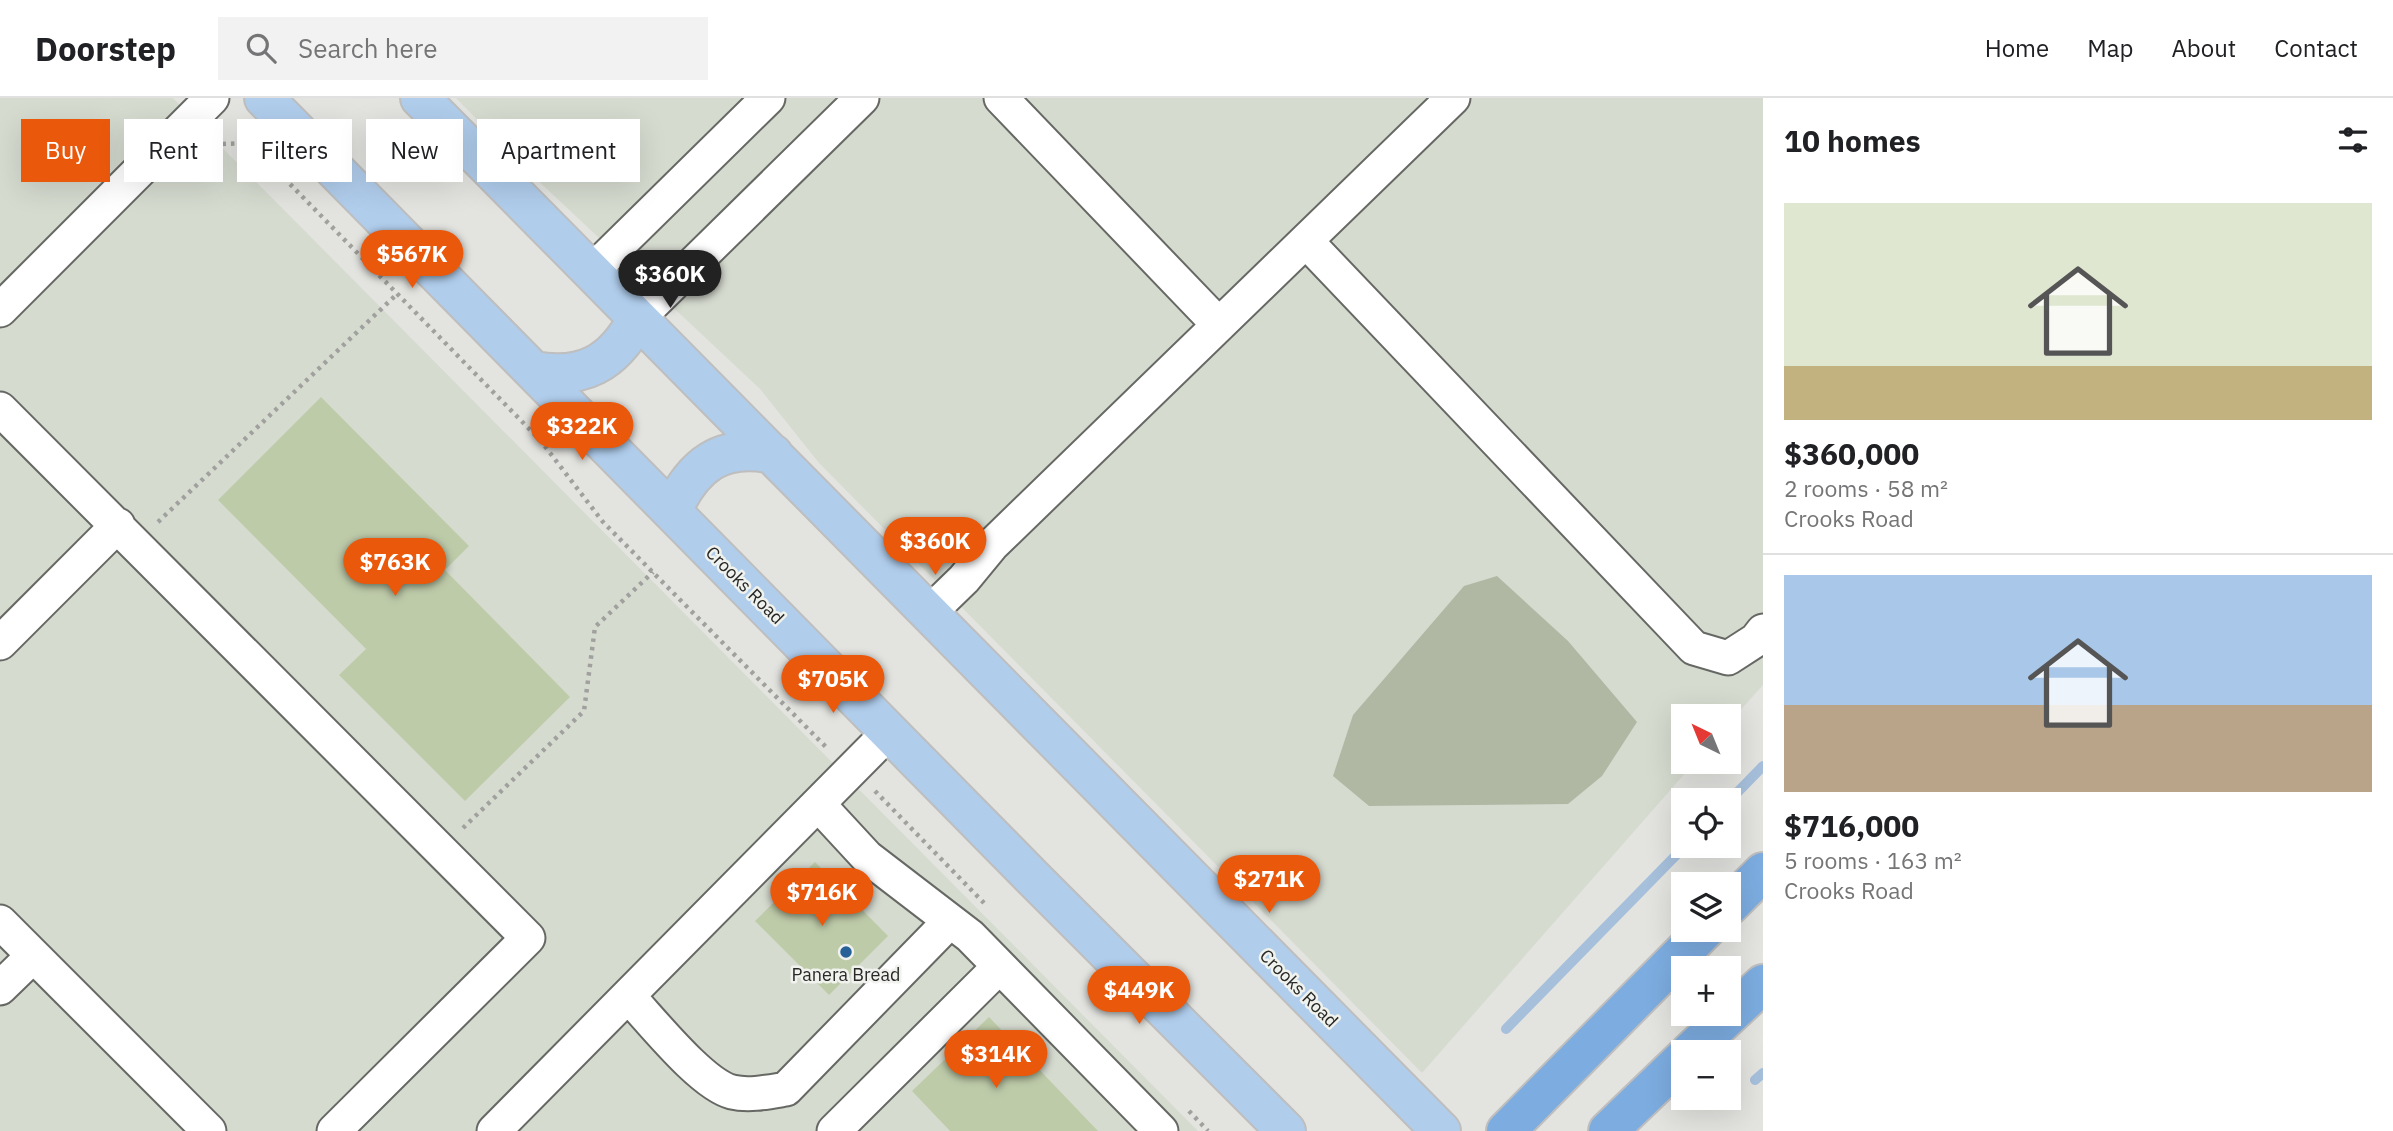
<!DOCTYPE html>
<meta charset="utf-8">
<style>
:root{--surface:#fff;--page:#f2f2f2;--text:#202124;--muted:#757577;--line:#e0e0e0;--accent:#ea580c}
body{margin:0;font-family:"IBM Plex Sans",sans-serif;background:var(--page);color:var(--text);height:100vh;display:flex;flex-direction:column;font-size:26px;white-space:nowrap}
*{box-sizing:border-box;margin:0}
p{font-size:23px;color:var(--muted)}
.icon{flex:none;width:38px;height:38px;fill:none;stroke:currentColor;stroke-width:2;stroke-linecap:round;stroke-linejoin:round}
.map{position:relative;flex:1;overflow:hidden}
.details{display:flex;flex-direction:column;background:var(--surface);width:630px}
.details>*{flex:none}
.hud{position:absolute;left:21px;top:21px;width:665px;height:63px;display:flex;gap:14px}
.needle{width:46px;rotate:317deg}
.tools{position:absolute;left:1671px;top:606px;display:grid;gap:14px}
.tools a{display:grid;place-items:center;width:70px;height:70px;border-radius:0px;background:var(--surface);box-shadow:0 7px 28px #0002;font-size:35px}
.price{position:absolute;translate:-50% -60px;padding:0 16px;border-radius:24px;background:var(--accent);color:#fff;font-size:23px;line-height:46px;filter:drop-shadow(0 2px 4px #0008)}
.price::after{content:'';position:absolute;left:50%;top:42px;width:21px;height:16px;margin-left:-10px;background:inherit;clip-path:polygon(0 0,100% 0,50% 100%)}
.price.on{background:#222;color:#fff}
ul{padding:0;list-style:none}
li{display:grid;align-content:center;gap:14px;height:371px;padding:0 21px}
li+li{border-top:2px solid var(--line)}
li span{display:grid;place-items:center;height:217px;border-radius:0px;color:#555}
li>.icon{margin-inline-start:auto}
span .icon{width:126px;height:126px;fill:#fffc;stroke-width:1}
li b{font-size:30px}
h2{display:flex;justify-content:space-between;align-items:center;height:84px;padding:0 21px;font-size:30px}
.tag{padding:0 24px;border-radius:0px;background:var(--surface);box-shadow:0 7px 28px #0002;font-size:24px;line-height:63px}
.tag.on{background:var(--accent);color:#fff}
header{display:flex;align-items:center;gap:42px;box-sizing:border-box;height:98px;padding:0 35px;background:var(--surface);border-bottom:2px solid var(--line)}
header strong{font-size:33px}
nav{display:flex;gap:38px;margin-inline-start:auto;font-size:24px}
.search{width:490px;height:63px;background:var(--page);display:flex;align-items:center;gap:18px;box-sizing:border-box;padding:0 24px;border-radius:0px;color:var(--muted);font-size:26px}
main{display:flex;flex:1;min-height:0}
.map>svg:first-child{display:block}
</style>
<header>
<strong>Doorstep</strong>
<div class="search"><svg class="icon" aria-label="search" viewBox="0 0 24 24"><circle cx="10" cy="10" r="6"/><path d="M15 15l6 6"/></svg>Search here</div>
<nav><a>Home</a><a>Map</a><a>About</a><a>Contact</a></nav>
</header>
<main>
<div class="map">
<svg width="1763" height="1033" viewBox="0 0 1763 1033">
<rect width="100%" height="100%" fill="#e3e4e0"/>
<!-- built -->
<path fill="#d6dbd0" d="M0 0H173L1198 1033H0Z
M456 0H1763V587L1729 625V618H1684V663H1696L1422 975 819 365 760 291 517 63Z"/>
<!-- green -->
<path fill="#b0b8a3" d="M1497 478 1568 543 1637 624 1602 678 1568 706 1369 708 1333 678 1353 617 1464 488Z"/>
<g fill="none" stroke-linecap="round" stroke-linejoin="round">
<!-- stream -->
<path stroke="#a6bfdb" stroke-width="10" d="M1729 703 1763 668
M1506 931 1686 747
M1755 982 1763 975"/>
</g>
<!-- building -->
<path fill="#becba9" d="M321 299 469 448 445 472 570 599 465 703 339 577 366 551 218 402Z
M815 764 888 838 829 897 755 823Z
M989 919 1098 1033H950L912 993Z"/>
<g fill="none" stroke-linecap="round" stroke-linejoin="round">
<defs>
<path id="minor" d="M1001 0 1219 227
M1306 143 1694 550 1728 560 1756 542 1763 533
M591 174 768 0
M0 212 212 0
M637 221 862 0
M0 311 528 840 334 1033
M929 515 964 481 992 447 1453 0
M0 545 118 427
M818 706 867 759 970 838 1161 1033
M0 824 209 1033
M0 890 33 858
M628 898C651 922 701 986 732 994 749 998 768 994 786 991L950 823
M494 1033 890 633
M834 1033 999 869"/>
<path id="major" d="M264 0 1034 781 1286 1033
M420 0 1441 1033
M534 273C583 282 614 265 637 221
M672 413C693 367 721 345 773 356"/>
<path id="highway" d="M1729 808 1763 774
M1690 954 1763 886
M1506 1033 1706 831
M1608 1033 1684 960"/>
</defs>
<!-- minor casing -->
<use href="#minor" stroke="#666864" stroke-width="37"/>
<!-- major casing -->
<use href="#major" stroke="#bebebe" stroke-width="42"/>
<!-- highway casing -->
<use href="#highway" stroke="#bebebe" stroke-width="42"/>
<!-- path -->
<path stroke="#a0a19e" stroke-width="4.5" stroke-dasharray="3.5 5" stroke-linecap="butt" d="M218 39 222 46 250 45 540 342 603 424 827 650
M158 424 397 196
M875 693 984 805
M463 730 584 613 595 529 653 474
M1189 1013 1208 1033"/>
<!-- minor -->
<use href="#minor" stroke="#fff" stroke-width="33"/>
<!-- major -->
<use href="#major" stroke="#b0cdec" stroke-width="38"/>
<!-- highway -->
<use href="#highway" stroke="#7cace0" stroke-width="38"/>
</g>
<!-- markers -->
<circle fill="#286098" stroke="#f0f2ee" stroke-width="2.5" cx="846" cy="854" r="7"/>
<g text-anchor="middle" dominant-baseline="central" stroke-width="5" stroke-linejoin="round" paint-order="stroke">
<!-- street labels -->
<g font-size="18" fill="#282827" stroke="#f0f2ee">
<text transform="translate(745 487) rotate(45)">Crooks Road</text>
<text transform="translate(1299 890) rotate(45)">Crooks Road</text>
</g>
<!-- poi labels -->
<g font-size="18" fill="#282827" stroke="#f0f2ee">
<text x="846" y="876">Panera Bread</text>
</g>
</g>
</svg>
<div class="tools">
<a><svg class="needle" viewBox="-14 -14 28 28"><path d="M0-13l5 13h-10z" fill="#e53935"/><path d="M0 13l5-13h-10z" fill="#757577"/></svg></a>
<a><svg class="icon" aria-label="locate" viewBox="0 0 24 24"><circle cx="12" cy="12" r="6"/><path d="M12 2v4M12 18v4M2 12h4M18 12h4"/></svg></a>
<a><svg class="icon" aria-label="layers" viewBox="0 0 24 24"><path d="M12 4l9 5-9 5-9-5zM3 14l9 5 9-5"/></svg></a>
<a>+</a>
<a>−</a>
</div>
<b class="price" style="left:412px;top:192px">$567K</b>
<b class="price on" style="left:670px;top:212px">$360K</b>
<b class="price" style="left:582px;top:364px">$322K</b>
<b class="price" style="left:935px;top:479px">$360K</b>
<b class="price" style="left:395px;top:500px">$763K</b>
<b class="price" style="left:833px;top:617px">$705K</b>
<b class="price" style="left:1269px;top:817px">$271K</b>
<b class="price" style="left:822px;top:830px">$716K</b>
<b class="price" style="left:1139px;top:928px">$449K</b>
<b class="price" style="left:996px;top:992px">$314K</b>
<div class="hud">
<a class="tag on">Buy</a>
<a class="tag">Rent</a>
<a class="tag">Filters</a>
<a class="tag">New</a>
<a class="tag">Apartment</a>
</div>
</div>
<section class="details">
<h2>10 homes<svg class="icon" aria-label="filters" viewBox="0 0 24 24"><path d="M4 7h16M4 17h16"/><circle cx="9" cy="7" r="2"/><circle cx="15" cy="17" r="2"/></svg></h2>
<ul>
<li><span style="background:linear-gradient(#dfe7d0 75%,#c2b280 0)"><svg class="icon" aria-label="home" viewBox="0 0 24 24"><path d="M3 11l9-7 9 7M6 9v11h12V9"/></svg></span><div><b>$360,000</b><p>2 rooms · 58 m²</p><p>Crooks Road</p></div></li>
<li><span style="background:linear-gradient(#a9c7e8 60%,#b9a48a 0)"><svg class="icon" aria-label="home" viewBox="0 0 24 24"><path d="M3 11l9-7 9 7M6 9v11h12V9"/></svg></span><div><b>$716,000</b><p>5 rooms · 163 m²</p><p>Crooks Road</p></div></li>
</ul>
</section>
</main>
